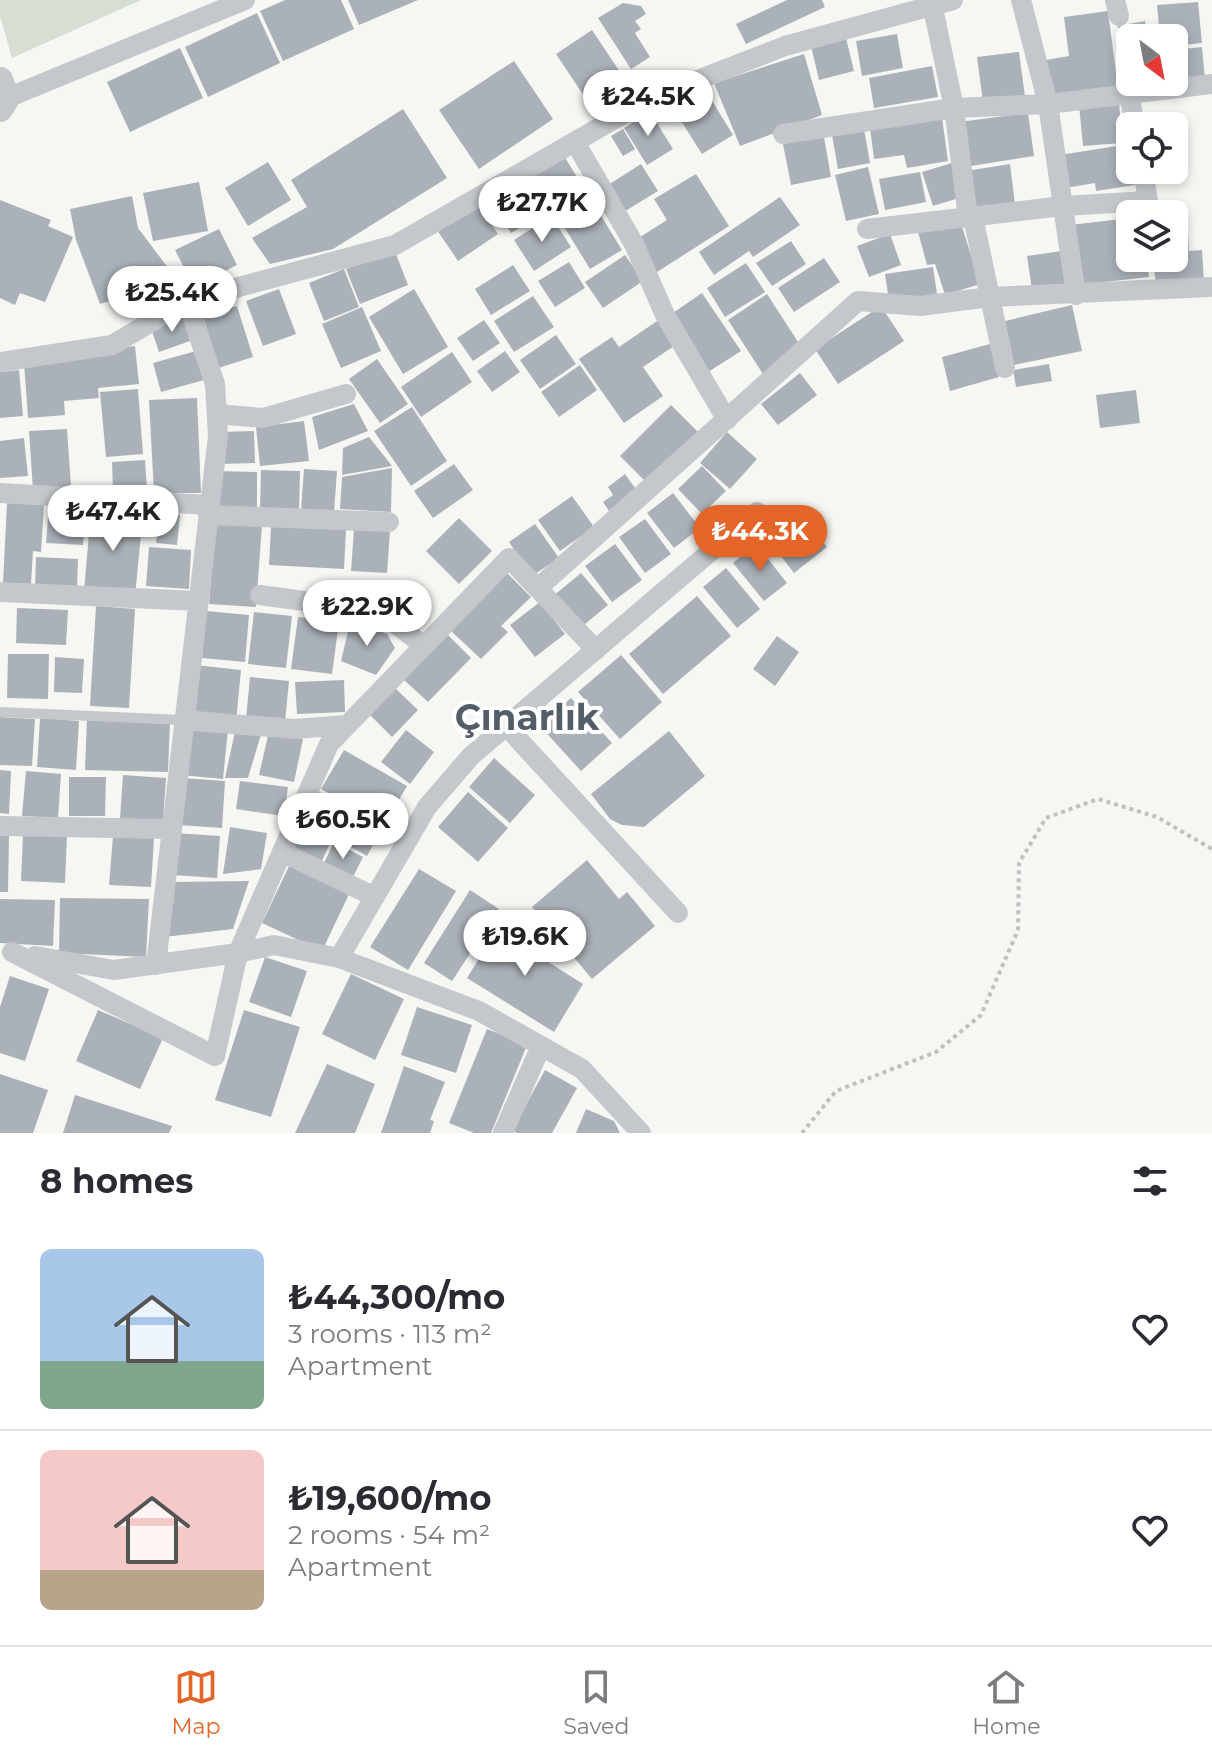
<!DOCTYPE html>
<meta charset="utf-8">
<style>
:root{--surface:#fff;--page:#f2f2f3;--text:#2b2b33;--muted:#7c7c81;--line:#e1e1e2;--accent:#e36527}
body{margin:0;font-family:Montserrat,sans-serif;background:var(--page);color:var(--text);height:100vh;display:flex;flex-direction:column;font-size:30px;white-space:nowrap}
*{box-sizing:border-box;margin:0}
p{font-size:26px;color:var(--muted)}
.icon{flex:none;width:44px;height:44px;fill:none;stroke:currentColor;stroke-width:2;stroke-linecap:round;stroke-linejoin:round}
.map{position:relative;height:1133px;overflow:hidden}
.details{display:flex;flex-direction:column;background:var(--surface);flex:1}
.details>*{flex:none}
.needle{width:52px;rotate:148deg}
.buttons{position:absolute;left:1116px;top:24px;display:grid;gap:16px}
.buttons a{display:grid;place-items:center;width:72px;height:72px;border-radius:12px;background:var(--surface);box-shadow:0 4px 12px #0003;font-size:40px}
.price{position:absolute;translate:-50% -68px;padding:0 18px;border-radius:28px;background:#fff;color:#222;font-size:26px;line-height:52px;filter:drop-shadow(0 2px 4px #0008)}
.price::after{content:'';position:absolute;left:50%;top:48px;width:24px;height:18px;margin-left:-12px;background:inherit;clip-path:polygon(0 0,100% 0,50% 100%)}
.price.selected{background:var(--accent);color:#fff}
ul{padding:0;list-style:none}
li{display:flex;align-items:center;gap:24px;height:200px;padding:0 40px}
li+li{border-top:2px solid var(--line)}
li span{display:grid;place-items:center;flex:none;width:224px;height:160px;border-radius:12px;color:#555}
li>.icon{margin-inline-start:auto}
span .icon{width:96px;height:96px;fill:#fffc;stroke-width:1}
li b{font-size:34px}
h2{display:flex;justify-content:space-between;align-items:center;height:96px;padding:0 40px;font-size:34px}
.dock{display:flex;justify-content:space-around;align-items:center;height:112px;border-top:2px solid var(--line);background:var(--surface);font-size:22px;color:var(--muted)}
.dock a{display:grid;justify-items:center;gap:4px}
.dock .selected{color:var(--accent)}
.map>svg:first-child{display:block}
</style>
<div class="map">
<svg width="1212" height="1133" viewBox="0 0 1212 1133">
<rect width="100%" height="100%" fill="#f6f7f3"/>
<!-- green -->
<path fill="#d7ded4" d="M0 0H141L12 58 0 16Z"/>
<!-- building -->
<path fill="#aab1b8" d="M285 0H341L354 29 283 61 260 11Z
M348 0H418L359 25Z
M787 0H822L825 7 746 44 736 24Z
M1198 2 1202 43 1174 46V38H1160L1157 5Z
M623 3 641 6 646 14 635 21 641 29 635 33 650 57 631 69 598 18Z
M1108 11 1118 88 1051 96 1046 60 1069 56 1064 17Z
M257 13 280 63 208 97 185 47Z
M1145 21 1148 38H1130V68L1126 69 1118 26Z
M592 30 624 78 588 102 556 54Z
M897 34 903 68 862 76 856 41Z
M846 38 854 71 819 80 811 46Z
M1202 47 1205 80 1174 83V50Z
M180 48 203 98 130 132 107 82Z
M1019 52 1025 97 983 102 977 57Z
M804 54 822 115 740 146 714 83Z
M514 61 553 119 479 169 439 110Z
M932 66 938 97 874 108 869 78Z
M703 86 733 135 702 154 671 105Z
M1119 102 1122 143 1083 146 1079 105Z
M403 109 447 178 333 249 270 264 252 238 307 207 291 180Z
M650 112 673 149 647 165 624 128Z
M1028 113 1034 156 965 167 959 122Z
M942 117 948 161 907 168 904 155 874 159 870 128Z
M623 129 635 149 623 156 611 136Z
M864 129 870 163 838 169 832 135Z
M824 137 831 177 791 185 783 144Z
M1129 144 1130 170H1133L1135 185 1096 191 1095 183 1065 188 1060 155Z
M563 154 584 189 511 233 490 199Z
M268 162 291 200 248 226 225 188Z
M952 163 962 197 933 206 922 172Z
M641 164 658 191 622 213 605 187Z
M1010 164 1015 204 972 210 966 171Z
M868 167 879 214 846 221 835 175Z
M920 172 926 202 885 210 879 179Z
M696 174 729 226 657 272 637 239 667 220 654 199Z
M199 182 208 231 153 241 143 193Z
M132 196 138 228 178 281 100 304 76 240 70 209Z
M780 197 800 225 753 257 749 251 714 275 699 252Z
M0 200 51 220 48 226 73 237 45 302 20 293 15 305 0 298Z
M477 203 498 234 458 261 437 230Z
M595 206 622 250 590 269 563 225Z
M1187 213 1189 251 1202 250 1204 282 1156 286 1153 258H1174V214Z
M551 216 571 247 534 271 514 240Z
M1130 218V258H1147L1149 277 1077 285 1070 225Z
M960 220 980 284 945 295 935 264 927 265 918 232Z
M219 229 237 265 194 287 175 250Z
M890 234 901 265 869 277 857 246Z
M791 241 806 264 772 286 756 263Z
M394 249 408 285 360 304 346 269Z
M1062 251 1068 285 1032 290 1027 256Z
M625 255 643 281 603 308 585 282Z
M824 258 840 282 794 312 778 288Z
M569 262 585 288 555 307 538 281Z
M746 263 765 292 725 317 707 288Z
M513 265 530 291 491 315 475 289Z
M933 267 937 294 889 301 885 274Z
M344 269 359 307 324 321 309 283Z
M279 289 296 334 263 346 246 301Z
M414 289 448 347 403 374 369 317Z
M702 293 741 351 708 372 670 315Z
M767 294 802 348 763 374 728 320Z
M533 296 554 327 514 352 494 321Z
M1072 305 1082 351 1014 365 1005 321Z
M237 306 253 357 218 368 203 316Z
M881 306 904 341 838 384 815 349Z
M362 307 381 351 341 368 322 324Z
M184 316 193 340 159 352 151 328Z
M660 319 677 344 643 367 663 396 624 423 579 359 612 337 619 347Z
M484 320 500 343 473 361 457 338Z
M556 335 576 364 540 389 520 360Z
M990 344 999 377 950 391 942 357Z
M135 346 139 384 98 388 99 398 64 401 65 415 28 418 24 363Z
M196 351 204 380 161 392 153 363Z
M505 351 520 372 492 392 477 371Z
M452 352 472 382 421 417 401 387Z
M377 359 408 404 380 423 349 379Z
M1049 364 1052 381 1016 387 1013 370Z
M580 365 597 390 559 417 541 392Z
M19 370 23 416 0 418V372Z
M800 373 817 395 778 425 761 404Z
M138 389 143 454 106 457 100 392Z
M1136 390 1140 423 1100 428 1096 395Z
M197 398 201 493H154L149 400Z
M354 404 368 431 319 450 312 417Z
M671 405 699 433 648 484 620 456Z
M412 407 447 461 411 486 374 431Z
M304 421 309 461 260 466 256 427Z
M67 429 71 487 33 490 29 431Z
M254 431 255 463 221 464 220 432Z
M727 432 757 459 730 489 700 463Z
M369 437 392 466 342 475 343 448Z
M24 438 28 476 0 478V441Z
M145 460 147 490 113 492 112 462Z
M454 464 473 490 433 518 414 491Z
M702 466 726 491 702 514 678 489Z
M392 468 391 512 340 509 342 477Z
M304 469 337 471 334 512 301 510Z
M261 470 300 471 299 511 260 510Z
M215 471 257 472V513L214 512Z
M625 474 635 488 609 511 603 502 613 495 608 487Z
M673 493 700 528 674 548 647 513Z
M572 496 594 527 560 551 538 520Z
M7 503 44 505 41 552 33 551 31 584 3 583Z
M49 506 86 508 83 545 46 543Z
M796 508 827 547 794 573 763 533Z
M91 510 143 514 135 596 84 591Z
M159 513 180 515 177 545 156 543Z
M459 518 492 551 459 584 426 551Z
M645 519 671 554 645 573 619 537Z
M215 522 262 525 256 607 209 604Z
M535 524 559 558 532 576 509 542Z
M271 526 346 530 344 569 269 565Z
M354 529 390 531 387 573 351 571Z
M615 544 642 580 612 602 585 566Z
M756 544 787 583 764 601 733 563Z
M149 547 191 550 189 589 146 586Z
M36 557 78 559 77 589 35 588Z
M726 568 760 609 737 628 703 587Z
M507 573 531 597 501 626 508 632 481 659 451 631Z
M581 573 608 605 579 629 552 597Z
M697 596 731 636 663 694 629 654Z
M540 602 565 634 535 657 510 625Z
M96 606 135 609 129 708 90 706Z
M17 608 68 610 66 645 16 643Z
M206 611 249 615 245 662 202 658Z
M254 612 292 616 286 668 248 664Z
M298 617 339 622 332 674 291 669Z
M351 619 387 634 395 648 376 675 341 661Z
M447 634 471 658 428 702 404 680Z
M777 636 799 652 775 686 753 669Z
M8 654H49L48 699 7 698Z
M621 655 662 702 620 739 578 692Z
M55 657 84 659 82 693 54 692Z
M195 665 241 670 236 722 188 716Z
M250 677 289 681 285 722 246 719Z
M344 680 345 712 297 714 295 682Z
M392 685 418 710 392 737 367 712Z
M571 698 612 743 581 771 540 726Z
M0 717 35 719 32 766 0 765Z
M40 718 79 721 76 770 37 767Z
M87 718 170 722 168 772 85 770Z
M187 725 228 729 223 779 181 775Z
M236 727 262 731 248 778H225Z
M406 730 434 752 410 784 381 762Z
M269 731 303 739 294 782 259 775Z
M669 731 705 776 644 827 622 825 610 819 591 794Z
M344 750 407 786 385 824 321 789Z
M494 758 535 795 510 823 469 787Z
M0 770 11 771 9 814 0 813Z
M26 771 61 774 58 818 22 816Z
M123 775 166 778 163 822 120 819Z
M69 777H106L105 816H69Z
M182 778 225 781 222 828 179 825Z
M240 781 288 787 284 816 236 809Z
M317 791 383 827 367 856 302 819Z
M468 792 508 828 478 862 438 827Z
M299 826 331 841 320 865 288 849Z
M230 827 267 833 261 869 223 874Z
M175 833 220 836 217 878 173 875Z
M23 834 67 836 65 883 21 881Z
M0 836H9L8 892H0Z
M113 836 154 838 151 887 109 885Z
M334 842 363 857 352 879 323 865Z
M587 860 619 899 627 892 655 926 592 979 532 907Z
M291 862 351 890 322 951 262 923Z
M419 869 456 891 408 970 370 947Z
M249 881 233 929 164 937 173 882Z
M470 890 499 909 452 981 424 963Z
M60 898 149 899 146 957 59 953Z
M0 899 55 900 53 946 0 943Z
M501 923 549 952 545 960 583 984 554 1032 467 978Z
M265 957 307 971 291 1017 249 1002Z
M351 974 404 999 375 1060 322 1034Z
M10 976 49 989 25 1061 0 1053V1007Z
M417 1007 472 1025 456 1073 401 1055Z
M98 1010 163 1038 140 1089 76 1061Z
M244 1010 300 1027 271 1117 215 1100Z
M487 1029 527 1045 491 1133H474L449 1123Z
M327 1064 375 1084 355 1133H295Z
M404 1066 445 1082 430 1120 434 1121 430 1133H381Z
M545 1070 577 1088 552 1133H517L512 1130Z
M0 1074 48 1090 33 1133H0Z
M75 1095 172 1126 169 1133H63Z
M586 1109 614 1121 620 1133H576Z"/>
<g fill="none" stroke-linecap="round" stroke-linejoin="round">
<!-- path -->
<path stroke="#bec0c2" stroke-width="4" stroke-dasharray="4 4" stroke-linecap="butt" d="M802 1133 836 1091 936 1052 981 1015 1018 930 1019 863 1046 818 1098 799 1157 817 1212 849"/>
<!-- service -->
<path stroke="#c4c7cb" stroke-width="10" d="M0 712 183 720"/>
<!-- minor -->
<path stroke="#c4c7cb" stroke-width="20" d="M1021 0 1048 104 1076 295
M1115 0 1119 16
M933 8 954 108 968 217
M1129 94 1135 126
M7 98 245 0
M783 134 954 108 1048 104 1212 84
M575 142 634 244 665 315 727 420
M973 217 1005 368
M867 229 1063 206 1148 201 1143 170
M0 362 112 345 187 301 395 245 651 98 785 46 953 0
M217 414 263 418 346 394
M0 493 209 505
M208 515 389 522
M538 588 858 301 920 306 990 297 1210 287
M0 592 198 601
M260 595 355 608 391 620 424 646
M183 720 294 729 347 725
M506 726 678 913
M0 826 171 829
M282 852 375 897
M12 952 215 1056 238 953 329 744 509 558 596 650
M35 956 114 970 238 953 274 945 339 958 479 1011 582 1069 641 1133
M339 958 427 807 471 756 757 512
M156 965 218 436 215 384 187 301
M503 1133 541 1046"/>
<!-- tertiary -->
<path stroke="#c4c7cb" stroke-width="26" d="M0 80 7 98 0 109"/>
</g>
<g text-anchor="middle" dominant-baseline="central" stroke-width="8" stroke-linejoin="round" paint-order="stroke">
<!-- district labels -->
<g font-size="36" font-weight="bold" fill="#535e69" stroke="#fff">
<text x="527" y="717">Çınarlık</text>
</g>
</g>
</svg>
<div class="buttons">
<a><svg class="needle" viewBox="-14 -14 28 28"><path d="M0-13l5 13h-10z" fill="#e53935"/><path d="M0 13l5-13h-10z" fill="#7c7c81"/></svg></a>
<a><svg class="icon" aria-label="locate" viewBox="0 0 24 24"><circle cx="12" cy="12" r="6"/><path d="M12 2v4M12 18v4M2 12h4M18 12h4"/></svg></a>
<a><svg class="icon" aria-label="layers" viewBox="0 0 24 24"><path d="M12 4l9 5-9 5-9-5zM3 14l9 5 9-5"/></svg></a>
</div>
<b class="price" style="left:648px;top:138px">₺24.5K</b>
<b class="price" style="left:542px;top:244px">₺27.7K</b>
<b class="price" style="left:172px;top:334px">₺25.4K</b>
<b class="price" style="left:113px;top:553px">₺47.4K</b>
<b class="price selected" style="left:760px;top:573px">₺44.3K</b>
<b class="price" style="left:367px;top:648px">₺22.9K</b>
<b class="price" style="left:343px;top:861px">₺60.5K</b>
<b class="price" style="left:525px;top:978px">₺19.6K</b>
</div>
<section class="details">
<h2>8 homes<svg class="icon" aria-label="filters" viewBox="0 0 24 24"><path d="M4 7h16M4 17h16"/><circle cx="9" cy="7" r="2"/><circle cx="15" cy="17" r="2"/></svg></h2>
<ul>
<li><span style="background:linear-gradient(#a9c7e8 70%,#7fa58c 0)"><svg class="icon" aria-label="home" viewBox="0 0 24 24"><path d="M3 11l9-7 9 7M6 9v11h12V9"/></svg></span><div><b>₺44,300/mo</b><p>3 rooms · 113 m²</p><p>Apartment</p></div><svg class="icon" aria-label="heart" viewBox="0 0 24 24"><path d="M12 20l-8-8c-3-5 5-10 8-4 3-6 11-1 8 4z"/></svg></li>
<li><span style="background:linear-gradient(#f6c9c9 75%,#b9a48a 0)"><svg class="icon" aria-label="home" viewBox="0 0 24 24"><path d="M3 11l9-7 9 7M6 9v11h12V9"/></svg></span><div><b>₺19,600/mo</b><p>2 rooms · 54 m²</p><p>Apartment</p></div><svg class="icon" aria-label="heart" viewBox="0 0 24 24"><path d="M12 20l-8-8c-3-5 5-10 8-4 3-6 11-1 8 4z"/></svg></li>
</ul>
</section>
<nav class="dock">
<a class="selected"><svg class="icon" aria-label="map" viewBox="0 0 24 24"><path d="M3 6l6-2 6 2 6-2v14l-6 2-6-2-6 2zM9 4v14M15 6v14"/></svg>Map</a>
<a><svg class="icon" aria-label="saved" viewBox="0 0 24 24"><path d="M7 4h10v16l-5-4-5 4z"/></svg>Saved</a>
<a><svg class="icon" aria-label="home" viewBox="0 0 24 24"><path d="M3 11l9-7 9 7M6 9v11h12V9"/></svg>Home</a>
</nav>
